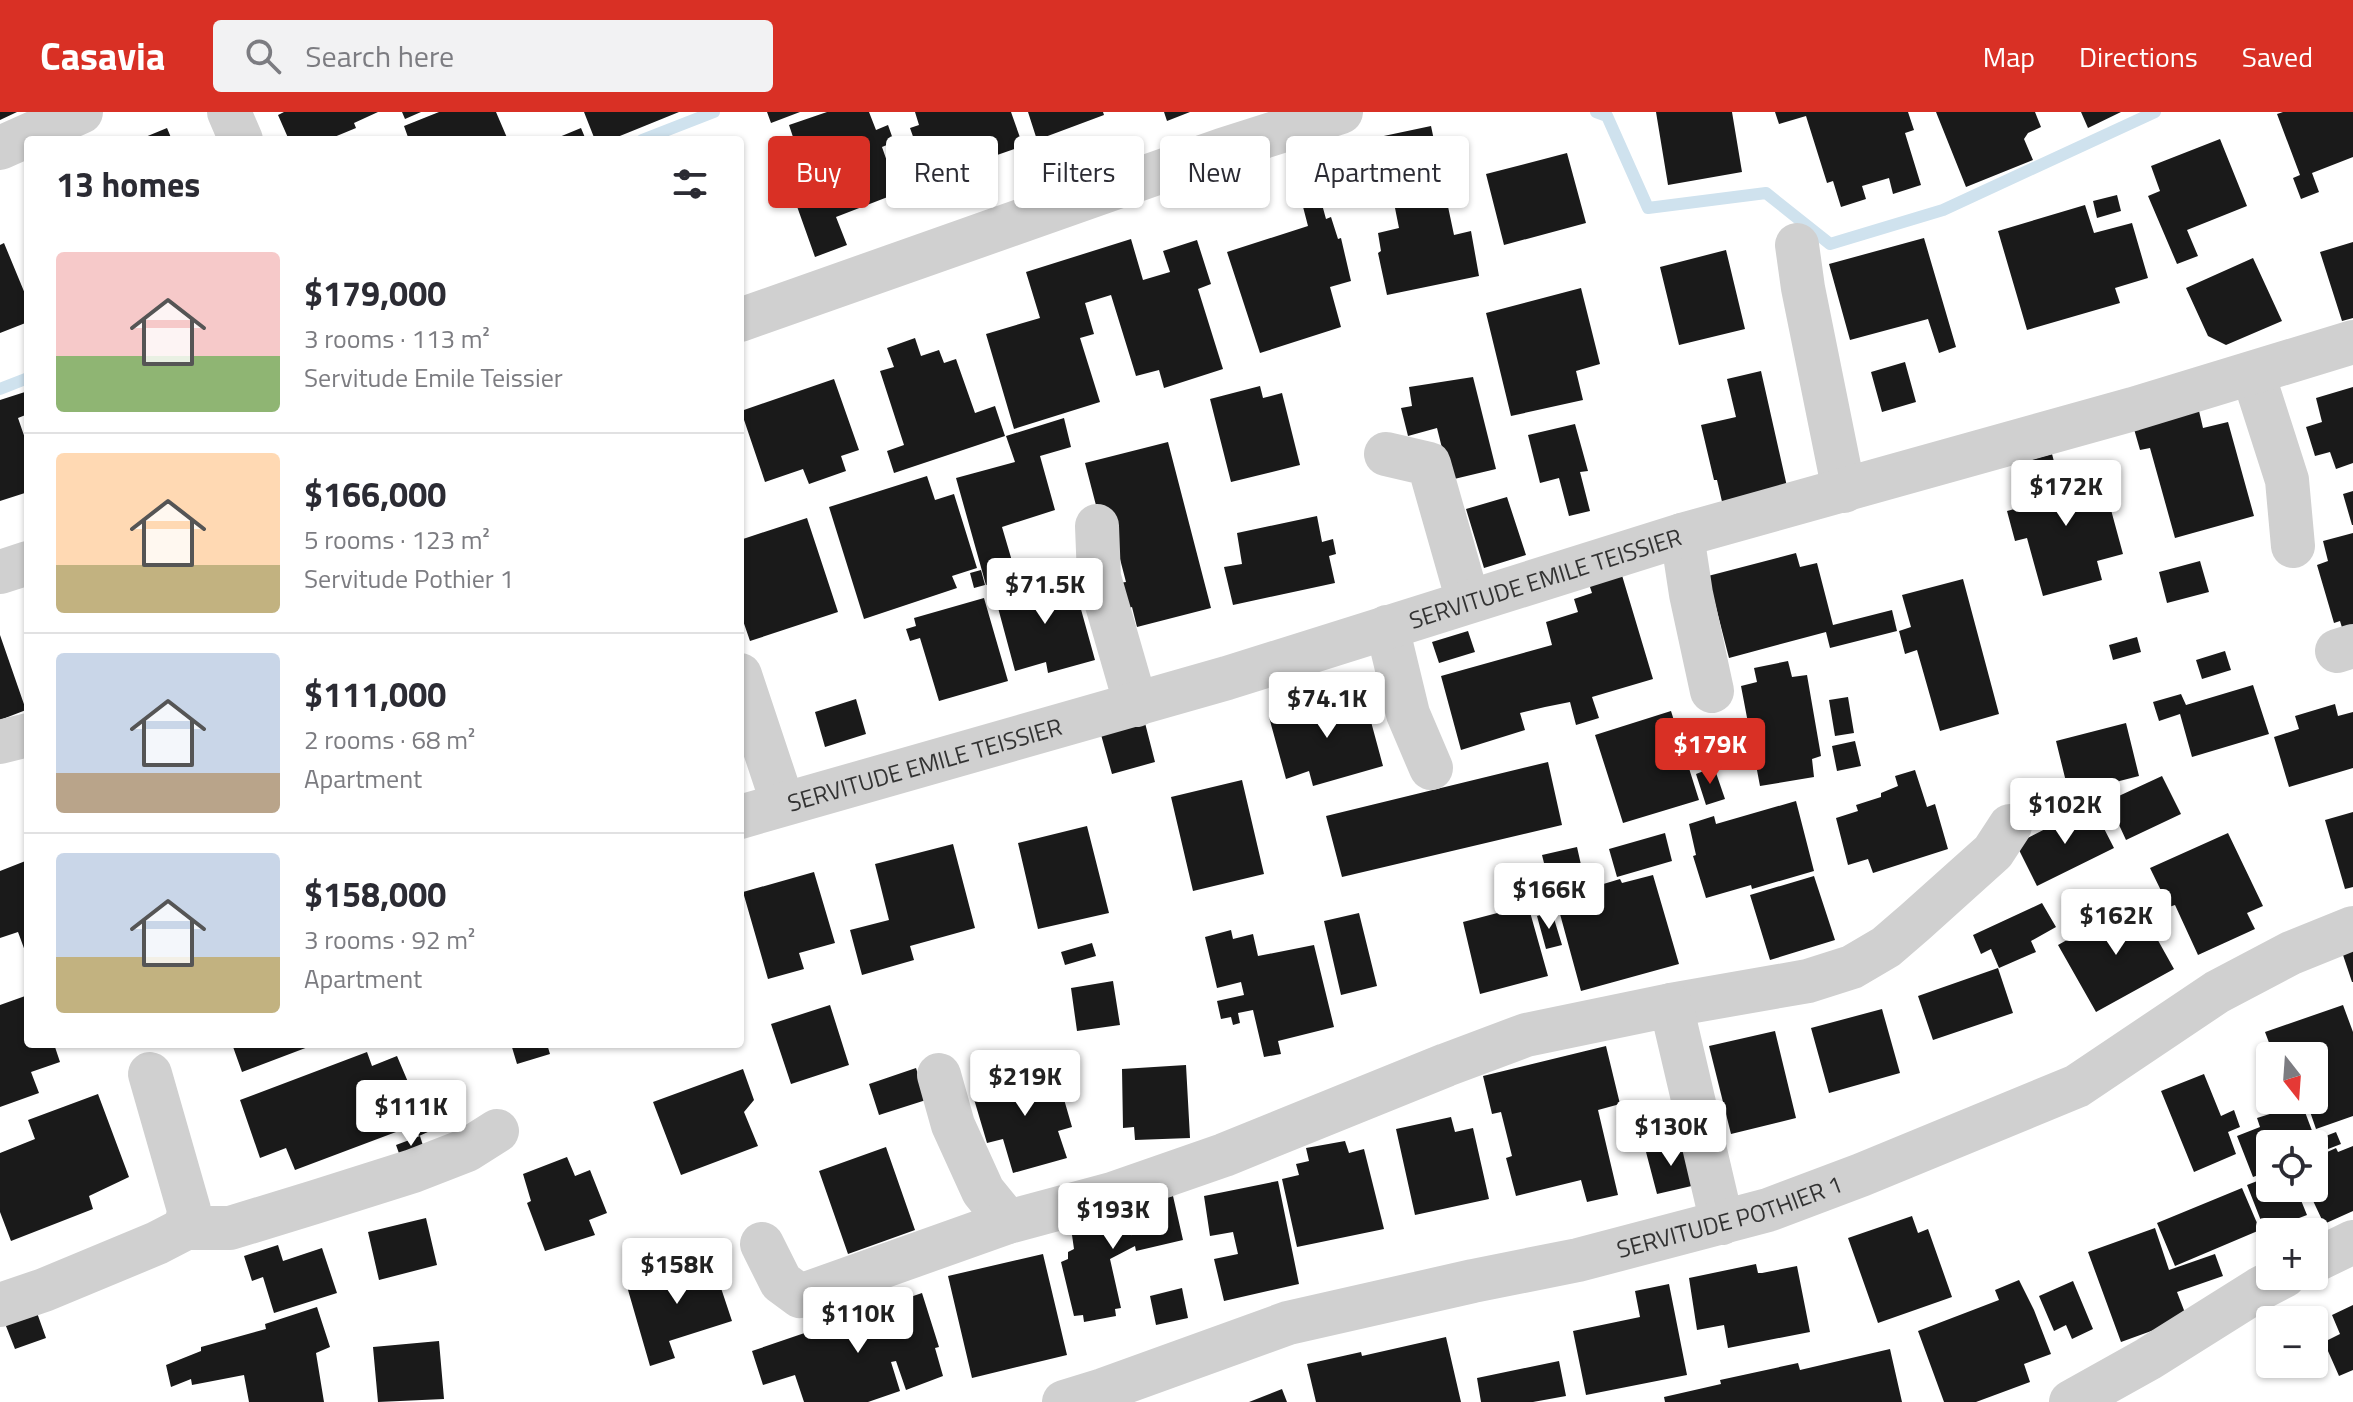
<!DOCTYPE html>
<meta charset="utf-8">
<style>
:root{--surface:#fff;--page:#f2f2f3;--text:#2b2b33;--muted:#7c7c81;--line:#e1e1e2;--accent:#d93025}
body{margin:0;font-family:"Titillium Web",sans-serif;background:var(--page);color:var(--text);height:100vh;display:flex;flex-direction:column;font-size:30px;white-space:nowrap}
*{box-sizing:border-box;margin:0}
p{font-size:26px;color:var(--muted)}
.icon{flex:none;width:44px;height:44px;fill:none;stroke:currentColor;stroke-width:2;stroke-linecap:round;stroke-linejoin:round}
.map{position:relative;flex:1;overflow:hidden}
.details{position:absolute;left:24px;top:24px;width:720px;height:912px;display:flex;flex-direction:column;background:var(--surface);border-radius:8px;box-shadow:0 2px 6px #0004}
.details>*{flex:none}
.top-card{position:absolute;left:768px;top:24px;width:760px;height:72px;display:flex;gap:16px}
.needle{width:52px;rotate:163deg}
.controls{position:absolute;left:2256px;top:930px;display:grid;gap:16px}
.controls a{display:grid;place-items:center;width:72px;height:72px;border-radius:8px;background:var(--surface);box-shadow:0 2px 6px #0004;font-size:40px}
.price{position:absolute;translate:-50% -68px;padding:0 18px;border-radius:8px;background:#fff;color:#222;font-size:26px;line-height:52px;filter:drop-shadow(0 2px 4px #0008)}
.price::after{content:'';position:absolute;left:50%;top:48px;width:24px;height:18px;margin-left:-12px;background:inherit;clip-path:polygon(0 0,100% 0,50% 100%)}
.price.active{background:var(--accent);color:#fff}
ul{padding:0;list-style:none}
li{display:flex;align-items:center;gap:24px;height:200px;padding:0 32px}
li+li{border-top:2px solid var(--line)}
li span{display:grid;place-items:center;flex:none;width:224px;height:160px;border-radius:8px;color:#555}
li>.icon{margin-inline-start:auto}
span .icon{width:96px;height:96px;fill:#fffc;stroke-width:1}
li b{font-size:34px}
h2{display:flex;justify-content:space-between;align-items:center;height:96px;padding:0 32px;font-size:34px}
.tag{padding:0 28px;border-radius:8px;background:var(--surface);box-shadow:0 2px 6px #0004;font-size:28px;line-height:72px}
.tag.active{background:var(--accent);color:#fff}
header{display:flex;align-items:center;gap:48px;box-sizing:border-box;height:112px;padding:0 40px;background:var(--accent);color:#fff}
header strong{font-size:38px}
nav{display:flex;gap:44px;margin-inline-start:auto;font-size:28px}
.search{width:560px;height:72px;background:var(--page);display:flex;align-items:center;gap:20px;box-sizing:border-box;padding:0 28px;border-radius:8px;color:var(--muted);font-size:30px}
.map>svg:first-child{display:block}
</style>
<header>
<strong>Casavia</strong>
<div class="search"><svg class="icon" aria-label="search" viewBox="0 0 24 24"><circle cx="10" cy="10" r="6"/><path d="M15 15l6 6"/></svg>Search here</div>
<nav><a>Map</a><a>Directions</a><a>Saved</a></nav>
</header>
<div class="map">
<svg width="2353" height="1290" viewBox="0 0 2353 1290">
<rect width="100%" height="100%" fill="#fff"/>
<g fill="none" stroke-linecap="round" stroke-linejoin="round">
<!-- stream -->
<path stroke="#cfe2ee" stroke-width="12" d="M1596 0 1607 4 1648 96 1766 81 1830 132 1943 98 2155 0
M642 28 714 0
M0 277 28 266"/>
</g>
<!-- building -->
<path fill="#1a1a1a" d="M0 0H17L0 8Z
M284 0H378L354 11 356 16 327 28H289L278 3Z
M402 0H421L405 7Z
M439 0H496L508 28H409L404 14Z
M584 0H679L610 28H595Z
M767 0H800L771 11Z
M827 0H869L876 18 888 13 894 30 882 35 898 81 836 105 847 133 815 145 783 55 801 49 789 13Z
M915 0H1011L1023 34 928 67 910 16 919 13Z
M1028 0H1103L1104 3 1037 28Z
M1164 0H1190L1167 9Z
M1656 0H1732L1742 60 1668 73Z
M1775 0H1908L1914 18 1905 21 1921 73 1893 82 1889 66 1862 74 1866 87 1841 95 1833 69 1827 71 1806 4 1779 12Z
M1936 0H2035L2041 15 2028 21 2024 27 2033 48 1966 75Z
M2081 0H2121L2088 16Z
M2283 0H2353V45L2312 61 2319 80 2301 87 2293 66 2300 63 2277 2Z
M1431 14 1454 123 1471 119 1479 164 1387 183 1378 141 1381 139 1378 121 1399 116 1393 86 1372 91 1363 51 1384 46 1379 25Z
M167 16 172 28H138Z
M581 16 586 28H552Z
M2220 27 2247 94 2187 118 2198 144 2177 152 2148 84 2160 79 2151 54Z
M1567 41 1586 111 1504 133 1486 62Z
M2117 83 2121 99 2097 106 2093 89Z
M1320 85 1326 107 1331 105 1338 127 1341 126 1351 169 1330 175 1341 215 1260 241 1227 140 1308 114 1302 91Z
M2085 93 2094 121 2132 111 2148 166 2115 176 2120 191 2027 218 1998 119Z
M1924 126 1956 235 1939 241 1928 207 1850 228 1829 152Z
M1131 127 1143 168 1170 160 1163 139 1197 128 1211 172 1198 177 1223 257 1164 276 1159 258 1136 264 1111 183 1085 191 1094 222 1080 226 1100 290 1014 317 986 222 1040 206 1026 160Z
M2353 130V206L2342 209 2320 140Z
M4 131 28 189V210L0 221V133Z
M1726 138 1745 217 1679 233 1660 155Z
M2253 146 2282 209 2226 233 2208 224 2186 176Z
M1581 176 1600 252 1576 259 1583 288 1511 304 1486 201Z
M915 226 921 244 939 238 944 251 956 247 975 301 995 294 1005 324 894 361 887 339 904 333 880 259 894 255 887 236Z
M1905 250 1916 290 1882 300 1871 260Z
M1761 259 1788 379 1723 394 1717 368H1714L1701 313 1736 305 1727 267Z
M1473 265 1496 357 1450 368 1437 316 1408 324 1401 296 1412 294 1409 275Z
M834 267 859 338 841 344 846 359 809 372 803 357 765 370 741 299Z
M1260 274 1263 286 1282 281 1300 353 1231 370 1210 287Z
M2353 275V351L2336 357 2330 340 2315 344 2306 315 2322 310 2316 286Z
M28 279V302L18 306 28 335V380L0 389V288Z
M2199 299 2203 316 2228 310 2254 404 2175 426 2150 336 2140 338 2134 317Z
M1064 306 1071 335 1040 344 1055 398 1002 415 1017 466 986 473 956 366 1015 350 1006 324Z
M1575 312 1588 359 1580 360 1590 399 1569 404 1559 366 1540 371 1528 323Z
M1168 330 1211 496 1137 515 1132 495 1126 497 1119 471 1126 470 1107 397 1098 401 1085 351Z
M2052 342 2060 372 2101 361 2123 442 2097 449 2102 468 2043 484 2027 426 2015 429 2007 399 2037 391 2026 349Z
M927 364 935 388 954 382 977 456 952 464 957 476 864 507 829 395Z
M2353 379V413H2352L2343 382Z
M1507 385 1526 443 1484 456 1466 397Z
M1317 404 1322 430 1333 427 1336 442 1329 444 1335 471 1233 493 1224 455 1242 452 1237 421Z
M807 406 838 500 750 529 740 500V428Z
M2353 421V519L2344 522 2340 509 2334 511 2317 453 2328 449 2323 429Z
M1796 441 1800 455 1817 451 1833 513 1892 498 1897 519 1830 536 1826 520 1729 546 1708 464Z
M2200 449 2209 480 2167 491 2159 460Z
M981 458 985 473 974 476 970 461Z
M1621 460 1653 567 1592 585 1599 606 1576 613 1570 590 1545 595 1520 601 1525 618 1461 638 1441 564 1552 533 1546 510 1578 500 1574 487 1592 481 1588 469Z
M1041 462 1046 479 1074 472 1095 548 1048 561 1046 550 1015 559 997 492 1015 487 1011 471Z
M1963 467 1999 602 1940 619 1917 538 1905 542 1899 519 1911 515 1902 483Z
M984 486 1008 569 939 589 920 526 910 529 906 517 916 514 914 506Z
M1468 519 1475 540 1439 551 1432 530Z
M0 523 26 598 0 608Z
M2137 525 2141 540 2113 548 2109 533Z
M2225 539 2231 558 2202 567 2196 548Z
M1788 549 1792 565 1807 563 1821 644 1812 647 1814 665 1760 674 1741 574 1757 570 1754 556Z
M2253 573 2269 622 2192 645 2180 602 2159 609 2153 590 2181 582 2186 593Z
M1363 580 1383 654 1313 674 1309 659 1286 667 1269 605Z
M1848 585 1854 621 1835 624 1829 588Z
M856 587 866 622 825 635 815 600Z
M2335 592 2338 604 2353 600V656L2289 675 2274 625 2299 617 2295 604Z
M1671 599 1699 688 1623 711 1595 623Z
M1144 607 1155 650 1112 662 1100 619Z
M2126 611 2139 664 2069 682 2056 629Z
M1855 629 1861 654 1837 659 1832 634Z
M1548 650 1562 713 1342 765 1326 704Z
M1714 655 1725 687 1706 693 1696 662Z
M1915 658 1927 695 1935 692 1948 737 1873 761 1868 747 1848 753 1836 706 1858 699 1856 693 1881 685V681L1898 674 1895 664Z
M2162 664 2181 702 2126 728 2108 689Z
M1242 668 1264 762 1193 779 1171 685Z
M1796 689 1814 759 1752 777 1751 773 1706 786 1693 744 1696 743 1689 712 1714 704 1716 712Z
M2092 693 2114 736 2037 774 2016 732Z
M2353 700V775L2345 777 2325 708Z
M1087 714 1109 801 1038 817 1018 731Z
M1665 721 1672 749 1617 765 1609 737Z
M2228 721 2263 794 2247 801 2255 817 2198 843 2175 793 2169 795 2150 756Z
M953 732 975 816 910 834 914 848 862 863 850 818 889 808 875 752Z
M1577 735 1584 766 1550 775 1542 743Z
M28 748V838L25 839 18 820 0 826V759Z
M814 760 835 831 799 841 804 857 768 867 743 780Z
M1653 763 1679 852 1581 879 1554 780 1588 770 1590 776 1620 767 1622 771Z
M1814 764 1835 828 1770 848 1750 783Z
M2136 789 2174 857 2096 900 2058 833Z
M2042 791 2056 815 2031 829 2036 840 1999 856 1991 837 1981 842 1973 823Z
M1528 793 1548 864 1480 882 1463 810Z
M1552 800 1562 833 1546 837 1537 804Z
M1359 801 1377 874 1341 883 1324 809Z
M1231 818 1233 827 1253 822 1258 844 1314 833 1334 915 1278 929 1281 942 1264 945 1253 898 1238 901 1240 911 1233 913 1231 905 1221 907 1217 889 1244 883 1241 870 1217 876 1205 825Z
M1092 831 1096 844 1065 853 1061 840Z
M2353 837V870H2352L2342 840Z
M1998 856 2013 901 1933 928 1918 884Z
M1113 869 1120 913 1077 919 1071 876Z
M28 883V932H54L60 950 31 960 39 981 0 995V893Z
M830 893 849 953 791 972 771 912Z
M2343 893 2353 920V1004L2316 1017 2306 988H2314V944H2274L2265 920Z
M1882 897 1900 961 1829 981 1811 916Z
M1775 919 1796 1006 1731 1022 1709 934Z
M232 932H316L242 960Z
M511 932H547L550 942 517 952Z
M1606 934 1620 992 1598 998 1618 1083 1587 1090 1581 1068 1516 1084 1506 1046 1512 1044 1501 1000 1492 1002 1483 964Z
M367 940 372 954 397 944 411 977 385 989 396 1020 295 1058 286 1036 260 1046 240 988Z
M1186 953 1190 1026 1135 1028 1134 1015 1123 1016 1122 957Z
M916 956 926 988 879 1003 869 972Z
M1055 956 1072 1015 1058 1019 1067 1046 1013 1061 1003 1027 987 1031 971 977Z
M743 957 754 988 744 1000 758 1034 681 1063 653 990Z
M2204 962 2221 1004 2234 998 2240 1015 2228 1020 2236 1042 2194 1060 2161 979Z
M98 982 129 1065 89 1084 93 1097 11 1129 0 1100V1041L35 1027 28 1008Z
M417 991 430 1019 419 1024 406 996Z
M2302 992 2320 1040 2314 1043V1032H2270V1059L2253 1065 2237 1024 2260 1015 2257 1006Z
M445 993 451 1009 432 1016 426 1000Z
M1451 1005 1455 1020 1473 1016 1489 1087 1415 1103 1396 1017Z
M2336 1020 2341 1032 2323 1039 2318 1027Z
M420 1024 425 1040 401 1047 396 1033Z
M1345 1029 1349 1041 1364 1037 1384 1117 1297 1135 1282 1067 1299 1063 1296 1052 1309 1049 1306 1036Z
M1685 1030 1696 1073 1657 1082 1646 1040Z
M2353 1034V1099L2324 1112 2307 1076H2314V1046L2336 1036 2338 1040Z
M886 1035 915 1118 848 1142 819 1059Z
M567 1045 575 1064 590 1058 607 1101 589 1108 595 1123 545 1139 527 1091 531 1089 523 1062Z
M2270 1064V1076H2296L2307 1103 2265 1119 2247 1073Z
M1278 1069 1299 1172 1224 1189 1214 1147 1238 1142 1233 1120 1210 1124 1204 1084Z
M2242 1076 2260 1118 2175 1154 2157 1111Z
M1173 1084 1183 1128 1136 1139 1135 1134 1110 1147 1121 1196 1115 1197 1116 1204 1084 1210 1083 1203 1074 1204 1061 1150 1068 1147V1140L1074 1137 1070 1109 1122 1092 1132 1124 1126 1094Z
M1912 1104 1918 1121 1928 1117 1952 1185 1878 1211 1848 1126Z
M426 1106 437 1153 379 1168 368 1120Z
M2155 1116 2169 1158 2215 1142 2223 1164 2177 1180 2187 1206 2121 1230 2088 1140Z
M278 1133 283 1149 322 1136 337 1181 274 1201 263 1165 252 1169 244 1144Z
M1043 1142 1067 1243 972 1266 948 1164Z
M711 1146 732 1209 669 1229 675 1246 650 1254 626 1171Z
M1756 1152 1758 1161H1762L1797 1154 1810 1220 1728 1236 1724 1213 1697 1218 1689 1166Z
M2019 1168 2034 1198 2051 1242 2024 1252 2030 1270 1976 1290H1944L1918 1219 1999 1188 1995 1178Z
M2073 1169 2093 1217 2072 1227 2066 1213 2054 1219 2039 1184Z
M1669 1172 1687 1263 1586 1283 1573 1219 1640 1205 1635 1179Z
M1182 1176 1188 1206 1156 1213 1150 1184Z
M922 1181 939 1235 935 1236 943 1264 906 1278 896 1249 891 1250 900 1279 868 1290H804L795 1263 763 1273 752 1239Z
M2353 1193V1258L2339 1264 2324 1230 2340 1222 2332 1203Z
M317 1195 330 1235 316 1241 324 1290H249L244 1263 192 1273 191 1267 171 1275 166 1253 201 1239V1235L266 1217 265 1212Z
M36 1198 46 1226 15 1237 4 1209Z
M1446 1225 1461 1290H1316L1307 1252 1361 1240 1362 1244Z
M439 1229 444 1287 378 1290 373 1235Z
M1890 1237 1902 1290H1665L1664 1285 1721 1272 1720 1268 1798 1251 1800 1258Z
M1559 1249 1566 1284 1533 1290H1481L1477 1266Z
M1282 1277 1287 1290H1249Z"/>
<g fill="none" stroke-linecap="round" stroke-linejoin="round">
<!-- minor -->
<g stroke="#d0d0d0" stroke-width="44">
<path d="M229 0 241 28"/>
<path d="M0 36 81 0"/>
<path d="M1797 133 1803 176 1844 379"/>
<path d="M740 208 1222 38 1341 0"/>
<path d="M2253 262 2287 368 2293 434"/>
<path d="M1386 342 1429 352 1468 489"/>
<path d="M1097 414 1099 465 1136 593"/>
<path d="M1682 423 1691 482 1712 579"/>
<path d="M0 460 28 451"/>
<path d="M1387 515 1408 602 1431 656"/>
<path d="M2337 539 2353 534"/>
<path d="M740 563 783 692"/>
<path d="M0 630 28 623"/>
<path id="s1" d="M740 705 1227 566 1682 423 2133 297 2353 230"/>
<path d="M1671 893 1808 869 1852 855 1886 835 1915 810 1993 740 2010 714"/>
<path d="M150 962 189 1098 186 1116"/>
<path d="M939 963 953 1013 983 1079 1008 1110"/>
<path d="M762 1132 781 1170 800 1184 1008 1110 1112 1082 1224 1043 1446 953 1526 923 1671 893 1722 1111"/>
<path d="M2314 1149 2353 1130"/>
<path d="M0 1193 44 1178 157 1131 186 1116H230L315 1090 413 1059 467 1038 497 1019"/>
<path id="s2" d="M1064 1290 1103 1278 1288 1211 1473 1169 1578 1148 1768 1098 1861 1063 2077 974 2217 880 2291 841 2353 816"/>
<path d="M2071 1290 2148 1247 2261 1176 2284 1164"/>
</g>
</g>
<g text-anchor="middle" dominant-baseline="central" stroke-width="8" stroke-linejoin="round" paint-order="stroke">
<!-- street labels -->
<g font-size="24" fill="#333" stroke="#fff">
<text stroke="none"><textPath href="#s1" startOffset="840">SERVITUDE EMILE TEISSIER</textPath></text>
<text stroke="none"><textPath href="#s1" startOffset="192">SERVITUDE EMILE TEISSIER</textPath></text>
<text stroke="none"><textPath href="#s2" startOffset="692">SERVITUDE POTHIER 1</textPath></text>
</g>
</g>
</svg>
<div class="controls">
<a><svg class="needle" viewBox="-14 -14 28 28"><path d="M0-13l5 13h-10z" fill="#e53935"/><path d="M0 13l5-13h-10z" fill="#7c7c81"/></svg></a>
<a><svg class="icon" aria-label="locate" viewBox="0 0 24 24"><circle cx="12" cy="12" r="6"/><path d="M12 2v4M12 18v4M2 12h4M18 12h4"/></svg></a>
<a>+</a>
<a>−</a>
</div>
<b class="price" style="left:2066px;top:416px">$172K</b>
<b class="price" style="left:1045px;top:514px">$71.5K</b>
<b class="price" style="left:1327px;top:628px">$74.1K</b>
<b class="price active" style="left:1710px;top:674px">$179K</b>
<b class="price" style="left:2065px;top:734px">$102K</b>
<b class="price" style="left:1549px;top:819px">$166K</b>
<b class="price" style="left:2116px;top:845px">$162K</b>
<b class="price" style="left:1025px;top:1006px">$219K</b>
<b class="price" style="left:411px;top:1036px">$111K</b>
<b class="price" style="left:1671px;top:1056px">$130K</b>
<b class="price" style="left:1113px;top:1139px">$193K</b>
<b class="price" style="left:677px;top:1194px">$158K</b>
<b class="price" style="left:858px;top:1243px">$110K</b>
<div class="top-card">
<a class="tag active">Buy</a>
<a class="tag">Rent</a>
<a class="tag">Filters</a>
<a class="tag">New</a>
<a class="tag">Apartment</a>
</div>
<section class="details">
<h2>13 homes<svg class="icon" aria-label="filters" viewBox="0 0 24 24"><path d="M4 7h16M4 17h16"/><circle cx="9" cy="7" r="2"/><circle cx="15" cy="17" r="2"/></svg></h2>
<ul>
<li><span style="background:linear-gradient(#f6c9c9 65%,#8fb573 0)"><svg class="icon" aria-label="home" viewBox="0 0 24 24"><path d="M3 11l9-7 9 7M6 9v11h12V9"/></svg></span><div><b>$179,000</b><p>3 rooms · 113 m²</p><p>Servitude Emile Teissier</p></div></li>
<li><span style="background:linear-gradient(#ffd9b3 70%,#c2b280 0)"><svg class="icon" aria-label="home" viewBox="0 0 24 24"><path d="M3 11l9-7 9 7M6 9v11h12V9"/></svg></span><div><b>$166,000</b><p>5 rooms · 123 m²</p><p>Servitude Pothier 1</p></div></li>
<li><span style="background:linear-gradient(#c9d6e8 75%,#b9a48a 0)"><svg class="icon" aria-label="home" viewBox="0 0 24 24"><path d="M3 11l9-7 9 7M6 9v11h12V9"/></svg></span><div><b>$111,000</b><p>2 rooms · 68 m²</p><p>Apartment</p></div></li>
<li><span style="background:linear-gradient(#c9d6e8 65%,#c2b280 0)"><svg class="icon" aria-label="home" viewBox="0 0 24 24"><path d="M3 11l9-7 9 7M6 9v11h12V9"/></svg></span><div><b>$158,000</b><p>3 rooms · 92 m²</p><p>Apartment</p></div></li>
</ul>
</section>
</div>
